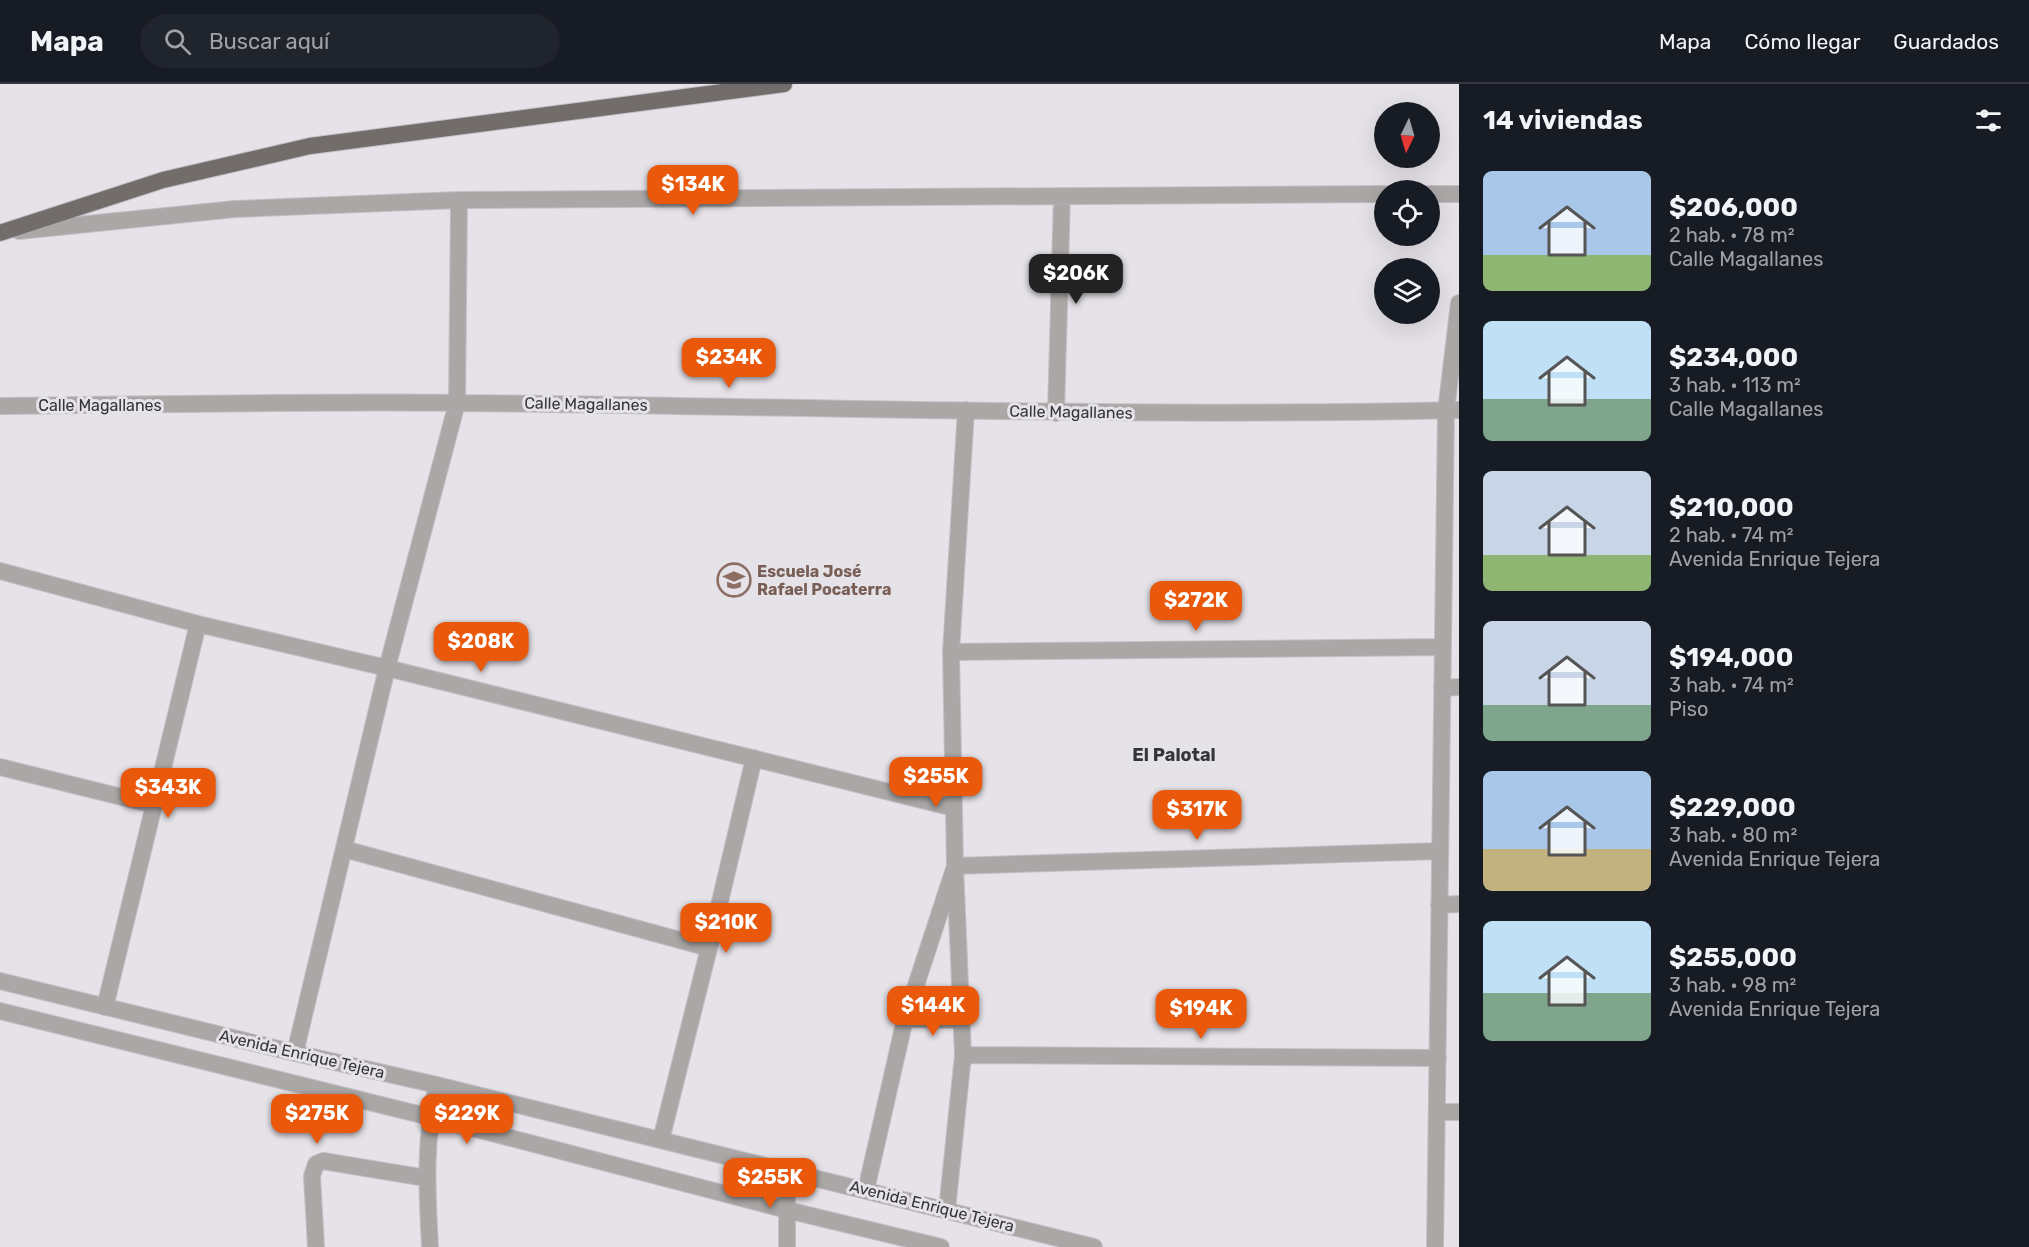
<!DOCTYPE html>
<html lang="es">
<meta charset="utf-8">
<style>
:root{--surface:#171b24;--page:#20242c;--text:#f1f3f6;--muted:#9ea1a6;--line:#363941;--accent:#ea580c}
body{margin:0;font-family:Rubik,sans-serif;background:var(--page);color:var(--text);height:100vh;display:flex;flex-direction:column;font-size:22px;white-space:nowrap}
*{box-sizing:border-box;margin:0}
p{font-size:20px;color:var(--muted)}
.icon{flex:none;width:33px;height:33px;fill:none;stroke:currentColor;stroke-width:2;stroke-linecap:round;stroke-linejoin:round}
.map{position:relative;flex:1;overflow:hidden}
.drawer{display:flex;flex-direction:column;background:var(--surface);width:570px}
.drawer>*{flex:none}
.needle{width:39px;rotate:185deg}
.controls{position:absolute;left:1374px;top:18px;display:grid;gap:12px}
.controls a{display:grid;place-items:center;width:66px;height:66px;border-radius:50%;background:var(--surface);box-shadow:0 6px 24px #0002;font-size:30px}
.price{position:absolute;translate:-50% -51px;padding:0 14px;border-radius:12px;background:var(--accent);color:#fff;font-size:20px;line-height:39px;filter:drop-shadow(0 2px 3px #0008)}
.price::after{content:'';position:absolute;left:50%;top:36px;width:18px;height:14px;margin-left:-9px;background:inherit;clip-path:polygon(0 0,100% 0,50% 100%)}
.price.active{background:#222;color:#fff}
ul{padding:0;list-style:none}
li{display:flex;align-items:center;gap:18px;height:150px;padding:0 24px}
li span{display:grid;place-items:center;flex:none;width:168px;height:120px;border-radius:9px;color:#555}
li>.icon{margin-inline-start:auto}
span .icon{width:72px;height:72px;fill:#fffc;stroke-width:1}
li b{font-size:26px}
h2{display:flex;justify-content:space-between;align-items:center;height:72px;padding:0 24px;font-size:26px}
header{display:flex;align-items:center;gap:36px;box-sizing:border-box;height:84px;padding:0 30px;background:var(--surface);border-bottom:2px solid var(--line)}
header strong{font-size:28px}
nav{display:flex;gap:33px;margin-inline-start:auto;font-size:21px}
.search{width:420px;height:54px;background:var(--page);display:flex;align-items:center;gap:15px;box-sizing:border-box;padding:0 21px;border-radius:33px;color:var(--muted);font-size:22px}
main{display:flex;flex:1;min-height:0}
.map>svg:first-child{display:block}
</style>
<header>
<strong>Mapa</strong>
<div class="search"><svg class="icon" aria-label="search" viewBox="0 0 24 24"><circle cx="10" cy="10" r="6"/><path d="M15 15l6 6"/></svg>Buscar aquí</div>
<nav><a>Mapa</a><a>Cómo llegar</a><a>Guardados</a></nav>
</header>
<main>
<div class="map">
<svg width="1459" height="1163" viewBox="0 0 1459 1163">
<rect width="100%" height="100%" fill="#e5e2e8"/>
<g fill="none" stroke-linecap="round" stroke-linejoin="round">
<defs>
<path id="minor" d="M1430 110H1459
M19 147 235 125 459 116 1384 110
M0 322C154 321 308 317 462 319 794 322 1127 334 1459 326
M1056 329 1062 112
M0 487 198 540 387 584 954 724
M951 568 1443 563
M1442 604 1459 603
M0 683 154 721
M344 765 709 864
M1439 821 1459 820
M0 897 295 969 437 1001 1094 1163
M105 923 198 540
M0 927 430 1033 787 1126 941 1163
M905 935 962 936
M295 969 387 584 457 319 459 116
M963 971 1438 974
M1437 1028H1459
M661 1056 709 864 754 674
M787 1087V1163
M866 1106 905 935 955 782 1440 767
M947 1126 963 971 955 782 951 568 966 326
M316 1163 312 1092 316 1080 323 1077 426 1094
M430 1163C427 1106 424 1057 437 1001
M1435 1163 1446 327 1459 219"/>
<path id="trunk" d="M0 149 163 96 310 62 784 0"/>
</defs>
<!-- minor casing -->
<use href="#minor" stroke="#c2bfc5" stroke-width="18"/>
<!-- trunk casing -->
<use href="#trunk" stroke="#c2bfc5" stroke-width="18"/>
<!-- minor -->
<use href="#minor" stroke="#aba7a7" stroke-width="16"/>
<!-- trunk -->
<use href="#trunk" stroke="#726c6b" stroke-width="16"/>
</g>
<!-- icons -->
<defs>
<symbol id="school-ring" viewBox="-11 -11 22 22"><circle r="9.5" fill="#e5e2e8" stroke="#8d6e63" stroke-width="1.5"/><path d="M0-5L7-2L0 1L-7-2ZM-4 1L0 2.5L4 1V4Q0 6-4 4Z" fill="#8d6e63"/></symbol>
</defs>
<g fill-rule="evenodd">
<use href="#school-ring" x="715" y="477" width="38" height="38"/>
</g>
<g text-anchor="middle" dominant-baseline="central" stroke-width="6" stroke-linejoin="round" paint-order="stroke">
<!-- street labels -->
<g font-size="16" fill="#353437" stroke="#e5e2e8">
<text transform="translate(586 320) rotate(1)">Calle Magallanes</text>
<text x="100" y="321">Calle Magallanes</text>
<text transform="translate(1071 328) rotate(1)">Calle Magallanes</text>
<text transform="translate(302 970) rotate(13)">Avenida Enrique Tejera</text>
<text transform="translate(932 1122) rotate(14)">Avenida Enrique Tejera</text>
</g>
<!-- education labels -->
<g font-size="16" font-weight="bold" fill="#785e54" stroke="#e5e2e8" text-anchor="start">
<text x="757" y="487">Escuela José<tspan x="757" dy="18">Rafael Pocaterra</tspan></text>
</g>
<!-- neighbourhood labels -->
<g font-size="18" font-weight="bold" fill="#353437" stroke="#e5e2e8">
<text x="1174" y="671">El Palotal</text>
</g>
</g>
</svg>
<div class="controls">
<a><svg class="needle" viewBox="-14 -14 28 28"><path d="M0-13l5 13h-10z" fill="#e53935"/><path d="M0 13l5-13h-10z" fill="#9ea1a6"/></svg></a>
<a><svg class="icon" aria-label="locate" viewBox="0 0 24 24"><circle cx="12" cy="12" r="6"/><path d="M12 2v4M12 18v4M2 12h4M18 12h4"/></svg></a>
<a><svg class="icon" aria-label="layers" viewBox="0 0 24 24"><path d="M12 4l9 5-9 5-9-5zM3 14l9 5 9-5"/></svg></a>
</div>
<b class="price" style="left:693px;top:132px">$134K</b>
<b class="price active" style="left:1076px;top:221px">$206K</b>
<b class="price" style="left:729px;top:305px">$234K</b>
<b class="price" style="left:1196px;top:548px">$272K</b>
<b class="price" style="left:481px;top:589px">$208K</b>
<b class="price" style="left:936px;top:724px">$255K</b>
<b class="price" style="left:168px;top:735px">$343K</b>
<b class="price" style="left:1197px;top:757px">$317K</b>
<b class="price" style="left:726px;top:870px">$210K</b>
<b class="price" style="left:933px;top:953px">$144K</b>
<b class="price" style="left:1201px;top:956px">$194K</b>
<b class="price" style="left:317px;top:1061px">$275K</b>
<b class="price" style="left:467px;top:1061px">$229K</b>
<b class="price" style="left:770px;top:1125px">$255K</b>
</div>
<section class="drawer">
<h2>14 viviendas<svg class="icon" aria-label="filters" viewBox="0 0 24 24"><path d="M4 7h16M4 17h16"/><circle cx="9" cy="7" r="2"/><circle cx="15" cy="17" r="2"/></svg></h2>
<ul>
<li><span style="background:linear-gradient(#a9c7e8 70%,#8fb573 0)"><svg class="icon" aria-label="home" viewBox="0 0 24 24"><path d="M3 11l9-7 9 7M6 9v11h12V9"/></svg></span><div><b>$206,000</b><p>2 hab. · 78 m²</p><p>Calle Magallanes</p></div></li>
<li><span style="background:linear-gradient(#bfe0f5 65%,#7fa58c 0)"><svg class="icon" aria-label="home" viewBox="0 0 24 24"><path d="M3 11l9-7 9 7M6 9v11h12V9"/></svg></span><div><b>$234,000</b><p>3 hab. · 113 m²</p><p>Calle Magallanes</p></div></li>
<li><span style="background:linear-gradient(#c9d6e8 70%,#8fb573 0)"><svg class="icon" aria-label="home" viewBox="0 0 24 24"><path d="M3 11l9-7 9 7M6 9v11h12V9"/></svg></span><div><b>$210,000</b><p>2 hab. · 74 m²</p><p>Avenida Enrique Tejera</p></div></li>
<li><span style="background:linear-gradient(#c9d6e8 70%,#7fa58c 0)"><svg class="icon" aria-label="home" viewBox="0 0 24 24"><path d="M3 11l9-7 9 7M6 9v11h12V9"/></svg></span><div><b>$194,000</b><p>3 hab. · 74 m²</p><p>Piso</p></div></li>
<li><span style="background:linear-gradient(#a9c7e8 65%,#c2b280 0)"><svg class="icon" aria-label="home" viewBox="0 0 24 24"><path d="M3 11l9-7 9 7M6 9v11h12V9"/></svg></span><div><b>$229,000</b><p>3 hab. · 80 m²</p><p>Avenida Enrique Tejera</p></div></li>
<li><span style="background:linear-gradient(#bfe0f5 60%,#7fa58c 0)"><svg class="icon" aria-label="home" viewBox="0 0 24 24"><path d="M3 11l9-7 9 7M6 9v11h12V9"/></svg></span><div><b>$255,000</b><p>3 hab. · 98 m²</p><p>Avenida Enrique Tejera</p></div></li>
</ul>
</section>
</main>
